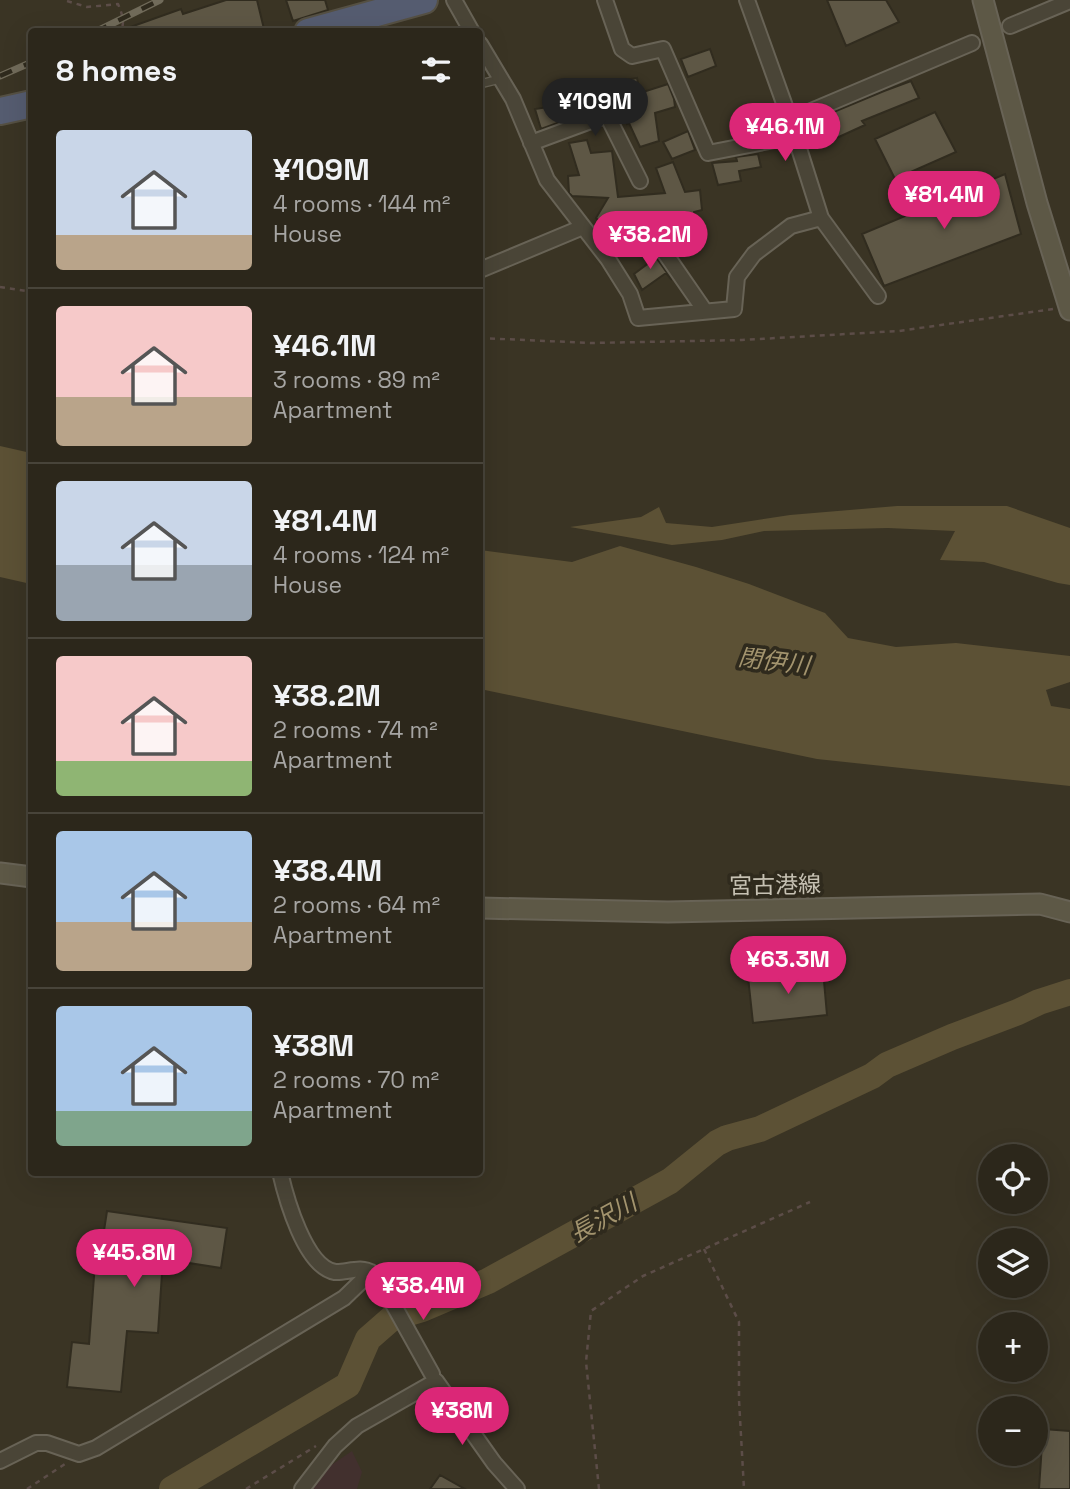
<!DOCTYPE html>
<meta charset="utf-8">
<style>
:root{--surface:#2c271b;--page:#383328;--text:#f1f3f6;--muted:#a6a5a3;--line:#48443a;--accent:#db2777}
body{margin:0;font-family:"Space Grotesk","Noto Sans JP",sans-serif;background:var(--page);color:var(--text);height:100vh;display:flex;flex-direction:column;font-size:26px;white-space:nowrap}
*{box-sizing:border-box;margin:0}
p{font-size:23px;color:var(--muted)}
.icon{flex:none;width:38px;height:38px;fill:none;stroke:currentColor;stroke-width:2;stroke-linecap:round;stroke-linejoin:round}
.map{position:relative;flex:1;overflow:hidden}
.panel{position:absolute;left:28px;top:28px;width:455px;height:1148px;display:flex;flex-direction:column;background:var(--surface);border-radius:7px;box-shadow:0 7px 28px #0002,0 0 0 2px var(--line)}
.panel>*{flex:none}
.controls{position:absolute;left:978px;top:1144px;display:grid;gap:14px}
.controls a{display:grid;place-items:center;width:70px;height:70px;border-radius:50%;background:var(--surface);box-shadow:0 7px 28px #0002,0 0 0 2px var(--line);font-size:35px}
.price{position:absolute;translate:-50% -60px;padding:0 16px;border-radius:24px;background:var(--accent);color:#fff;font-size:23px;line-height:46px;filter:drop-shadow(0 2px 4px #0008)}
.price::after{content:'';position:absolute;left:50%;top:42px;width:21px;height:16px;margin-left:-10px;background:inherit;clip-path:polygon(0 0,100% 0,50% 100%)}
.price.on{background:#222;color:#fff}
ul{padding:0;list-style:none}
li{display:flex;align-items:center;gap:21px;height:175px;padding:0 28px}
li+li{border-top:2px solid var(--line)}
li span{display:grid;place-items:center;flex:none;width:196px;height:140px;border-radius:7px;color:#555}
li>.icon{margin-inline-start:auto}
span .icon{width:84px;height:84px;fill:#fffc;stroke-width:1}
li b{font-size:30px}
h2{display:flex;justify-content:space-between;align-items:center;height:84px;padding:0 28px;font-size:30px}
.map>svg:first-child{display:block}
</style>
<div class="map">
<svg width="1070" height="1489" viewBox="0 0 1070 1489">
<rect width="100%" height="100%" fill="#3a3424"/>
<!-- green -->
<path fill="#42302e" d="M352 1451 362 1472 357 1489H296Z"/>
<!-- water -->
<path fill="#5c5135" d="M0 446 31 453V584L0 577Z
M897 506H1007L1070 528V585L1058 583 984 562 940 560 955 531 888 528 764 531 722 540 672 545 570 527 641 517 659 507 666 523 712 527 790 515Z
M620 546 696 567 749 584 825 613 848 638 896 647 956 643 1070 656V682L1046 690 1051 706 1070 709V786L817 759 480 689V550L572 562Z"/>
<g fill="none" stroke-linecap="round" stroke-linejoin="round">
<!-- river -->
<path stroke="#5c5135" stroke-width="26" d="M172 1489 348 1385 368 1339 392 1318 422 1309 488 1281 670 1181 717 1143 727 1138 760 1129 872 1076 887 1065 952 1037 1018 1012 1039 1002 1070 992"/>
</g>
<!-- building -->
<path fill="#5e5745" stroke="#312c1f" stroke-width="2" d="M226 0H257L264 29 252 32H122V30L181 9 183 14Z
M286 0H325L328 10 293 21Z
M827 0H886L899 22 846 46Z
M710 49 716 66 688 77 681 59Z
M637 78 640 93 668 84 674 99 675 107 655 113 659 141 640 147 629 123 627 124 622 104 616 107 604 106 541 129 535 109 574 103 573 101 610 88 609 83Z
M911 81 919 98 862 121 865 125 817 147 807 123 884 91Z
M935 112 956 152 895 179 875 139Z
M688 131 695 150 672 159 663 142Z
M587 140 591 153 612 151 618 197 665 193 656 168 673 162 685 192 700 190 702 210 694 212 692 242H669L667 239 668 224 676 217 634 216 635 218 614 237 596 218 608 198 572 196 569 193 568 176 579 175 569 143Z
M758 154 761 167 739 171 741 181 718 185 712 163 737 161 736 157Z
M1005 174 1021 234 884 286 862 234Z
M646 243 672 280 666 273 642 290 634 274 654 259 643 246Z
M823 970 827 1015 753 1023 748 977Z
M107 1211 227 1228 221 1268 163 1259 158 1333 127 1331 121 1392 67 1387 72 1342 89 1344 95 1263H99Z
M1043 1429 1070 1431V1489H1039Z
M440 1475 465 1489H430Z"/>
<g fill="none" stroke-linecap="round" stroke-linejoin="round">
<defs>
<path id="lane" d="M480 84 500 79"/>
<path id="street" d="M454 0 472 32
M605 0 622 49 632 56 663 49 708 153 795 136
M747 0 790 120 821 218 878 296
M1010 26 1070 1
M480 44 513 99 547 180 608 259 630 294 638 318 734 309 737 277 754 254 791 226 821 218
M790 120 972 43
M531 143 607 115 640 181
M651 233 705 311
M480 270 583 227
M280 1172C286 1198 305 1267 335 1272 346 1273 361 1265 372 1273 381 1279 387 1294 393 1304 406 1327 419 1351 432 1374
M0 1461 36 1443H47L79 1454 96 1448 344 1298 371 1272
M302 1489 335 1446 357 1426 436 1381 494 1463 517 1489"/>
<path id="secondary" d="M983 0 1037 203 1070 310
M0 873 32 877
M480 908 668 912 1040 904 1070 912"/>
<path id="highway" d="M308 32 424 0
M0 111 32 104"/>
</defs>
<!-- lane casing -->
<use href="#lane" stroke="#686356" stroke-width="10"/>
<!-- street casing -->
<use href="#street" stroke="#686356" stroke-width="18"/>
<!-- secondary casing -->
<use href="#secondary" stroke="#686356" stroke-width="23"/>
<!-- highway casing -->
<use href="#highway" stroke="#555043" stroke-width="30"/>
<!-- path -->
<path stroke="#5c4d48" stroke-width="2.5" stroke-dasharray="5 5" stroke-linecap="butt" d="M67 1 87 7 118 4C122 14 125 21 121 32
M0 287 32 292
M480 338 591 343 742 340 899 331 1053 309
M704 1249 739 1322V1400L744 1489
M27 1489 65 1464
M246 1489 316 1446
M599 1489 586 1362 591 1311 643 1276 810 1202"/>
<!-- lane -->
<use href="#lane" stroke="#4a4537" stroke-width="7"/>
<!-- street -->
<use href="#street" stroke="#4a4537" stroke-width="14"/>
<!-- secondary -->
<use href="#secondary" stroke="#5d5846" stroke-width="19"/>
<!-- highway -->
<use href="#highway" stroke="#555c70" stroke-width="26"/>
<defs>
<path id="rail" d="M95 32 160 0
M0 76 32 62"/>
</defs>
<!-- rail casing -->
<use href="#rail" stroke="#716b5a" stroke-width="7"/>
<!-- rail -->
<use href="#rail" stroke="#2f2a1d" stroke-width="4.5" stroke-dasharray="13" stroke-linecap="butt"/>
</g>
<g text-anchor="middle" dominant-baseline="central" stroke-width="7" stroke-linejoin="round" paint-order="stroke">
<!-- street labels -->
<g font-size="23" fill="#c6c1b3" stroke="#2f2a1d">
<text transform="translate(775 885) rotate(-1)">宮古港線</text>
</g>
<!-- water labels -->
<g font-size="24" font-style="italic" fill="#a3946e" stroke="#2f2a1d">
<text transform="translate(774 661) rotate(7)">閉伊川</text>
<text transform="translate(603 1218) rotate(-29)">長沢川</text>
</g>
</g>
</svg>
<div class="controls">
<a><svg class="icon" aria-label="locate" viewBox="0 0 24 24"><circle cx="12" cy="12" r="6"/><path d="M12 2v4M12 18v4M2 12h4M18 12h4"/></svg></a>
<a><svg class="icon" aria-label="layers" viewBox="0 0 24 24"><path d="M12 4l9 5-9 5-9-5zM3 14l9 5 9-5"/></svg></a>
<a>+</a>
<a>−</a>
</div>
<b class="price on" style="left:595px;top:138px">¥109M</b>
<b class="price" style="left:785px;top:163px">¥46.1M</b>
<b class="price" style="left:944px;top:231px">¥81.4M</b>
<b class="price" style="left:650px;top:271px">¥38.2M</b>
<b class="price" style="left:788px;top:996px">¥63.3M</b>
<b class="price" style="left:134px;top:1289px">¥45.8M</b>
<b class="price" style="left:423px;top:1322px">¥38.4M</b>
<b class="price" style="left:462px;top:1447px">¥38M</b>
<section class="panel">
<h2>8 homes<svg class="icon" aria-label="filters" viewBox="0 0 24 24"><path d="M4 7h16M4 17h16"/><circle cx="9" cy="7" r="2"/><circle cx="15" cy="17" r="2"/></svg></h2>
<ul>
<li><span style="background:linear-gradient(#c9d6e8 75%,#b9a48a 0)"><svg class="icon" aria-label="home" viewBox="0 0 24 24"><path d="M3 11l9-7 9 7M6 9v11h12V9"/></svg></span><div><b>¥109M</b><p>4 rooms · 144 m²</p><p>House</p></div></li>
<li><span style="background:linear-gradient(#f6c9c9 65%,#b9a48a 0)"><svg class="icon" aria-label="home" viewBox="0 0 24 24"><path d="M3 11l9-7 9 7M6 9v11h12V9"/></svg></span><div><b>¥46.1M</b><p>3 rooms · 89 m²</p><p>Apartment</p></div></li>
<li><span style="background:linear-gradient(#c9d6e8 60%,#9aa5b1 0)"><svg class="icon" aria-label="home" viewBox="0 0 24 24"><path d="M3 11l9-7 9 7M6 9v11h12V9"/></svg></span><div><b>¥81.4M</b><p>4 rooms · 124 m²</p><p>House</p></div></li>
<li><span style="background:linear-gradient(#f6c9c9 75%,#8fb573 0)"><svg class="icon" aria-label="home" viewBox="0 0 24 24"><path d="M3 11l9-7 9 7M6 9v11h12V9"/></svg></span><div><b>¥38.2M</b><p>2 rooms · 74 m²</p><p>Apartment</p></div></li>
<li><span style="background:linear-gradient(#a9c7e8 65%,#b9a48a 0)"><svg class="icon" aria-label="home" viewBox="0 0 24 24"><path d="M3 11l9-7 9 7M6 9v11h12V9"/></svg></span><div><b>¥38.4M</b><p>2 rooms · 64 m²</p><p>Apartment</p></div></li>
<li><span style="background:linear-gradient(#a9c7e8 75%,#7fa58c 0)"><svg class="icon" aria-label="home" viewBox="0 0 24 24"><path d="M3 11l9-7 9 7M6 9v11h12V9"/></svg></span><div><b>¥38M</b><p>2 rooms · 70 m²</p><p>Apartment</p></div></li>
</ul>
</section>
</div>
